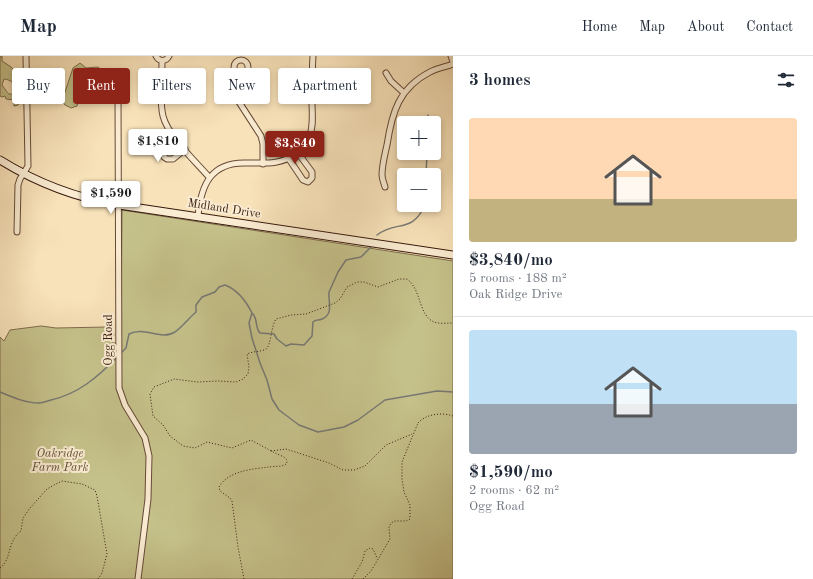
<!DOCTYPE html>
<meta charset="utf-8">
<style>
:root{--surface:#fff;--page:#f6f6f7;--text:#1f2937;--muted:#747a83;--line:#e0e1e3;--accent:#8f2418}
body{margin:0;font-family:"Old Standard TT",serif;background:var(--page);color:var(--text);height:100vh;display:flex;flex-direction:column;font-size:15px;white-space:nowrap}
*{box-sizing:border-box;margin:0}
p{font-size:13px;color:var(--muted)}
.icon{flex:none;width:22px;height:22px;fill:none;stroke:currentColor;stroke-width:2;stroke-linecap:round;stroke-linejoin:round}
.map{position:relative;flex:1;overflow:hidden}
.details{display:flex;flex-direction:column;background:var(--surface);width:360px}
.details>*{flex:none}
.banner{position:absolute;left:12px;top:12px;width:380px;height:36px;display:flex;gap:8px}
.fabs{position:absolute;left:397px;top:60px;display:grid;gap:8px}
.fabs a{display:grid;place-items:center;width:44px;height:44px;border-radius:4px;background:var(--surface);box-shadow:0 2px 6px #0003;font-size:20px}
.price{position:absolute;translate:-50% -34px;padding:0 9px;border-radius:4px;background:#fff;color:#222;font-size:13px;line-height:26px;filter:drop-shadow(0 1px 2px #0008)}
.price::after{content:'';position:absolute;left:50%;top:24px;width:12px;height:9px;margin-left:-6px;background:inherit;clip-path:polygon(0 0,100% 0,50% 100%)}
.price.selected{background:var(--accent);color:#fff}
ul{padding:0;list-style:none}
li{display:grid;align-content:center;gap:8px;height:212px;padding:0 16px}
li+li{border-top:1px solid var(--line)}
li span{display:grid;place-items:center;height:124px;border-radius:4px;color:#555}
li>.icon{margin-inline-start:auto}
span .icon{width:72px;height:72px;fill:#fffc;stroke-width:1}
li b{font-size:17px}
h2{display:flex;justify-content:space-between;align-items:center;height:48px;padding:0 16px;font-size:17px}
.pill{padding:0 14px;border-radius:4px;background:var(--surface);box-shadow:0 2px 6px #0003;font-size:14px;line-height:36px}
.pill.selected{background:var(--accent);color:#fff}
header{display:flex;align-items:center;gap:24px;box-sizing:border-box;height:56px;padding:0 20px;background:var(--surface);border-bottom:1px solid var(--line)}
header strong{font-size:19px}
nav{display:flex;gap:22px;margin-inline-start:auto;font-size:14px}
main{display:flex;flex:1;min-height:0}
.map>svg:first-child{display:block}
</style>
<header>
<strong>Map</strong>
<nav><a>Home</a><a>Map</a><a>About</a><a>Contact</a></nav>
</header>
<main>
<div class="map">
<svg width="453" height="523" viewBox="0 0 453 523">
<rect width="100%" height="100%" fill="#f8e2b9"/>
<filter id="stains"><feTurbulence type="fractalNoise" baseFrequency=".005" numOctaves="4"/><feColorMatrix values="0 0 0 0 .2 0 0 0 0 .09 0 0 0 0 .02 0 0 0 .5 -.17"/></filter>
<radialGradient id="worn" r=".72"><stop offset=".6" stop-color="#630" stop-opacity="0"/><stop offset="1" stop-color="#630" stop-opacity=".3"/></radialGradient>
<!-- green -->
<path fill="#c5c18a" stroke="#7e6c4c" d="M0 0H2V5L11 11 18 19 22 14 25 15 23 24 24 29 20 32C15 29 10 23 4 23L2 29C11 41 6 38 21 37L20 40H17L20 46 18 49 14 50V44L6 43 5 40 2 41 0 40Z
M80 7 86 12 98 11 103 15 101 23 90 21 81 24 80 37 77 50 71 52 65 49 62 45 73 12Z
M122 154 453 205V523H0V281L4 285 10 274 41 270 56 272 107 271 114 278 112 287H121Z"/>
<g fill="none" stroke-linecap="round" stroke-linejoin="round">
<!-- stream -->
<path stroke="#777975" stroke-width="1.5" d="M428 67V59
M426 119 427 97
M377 179C396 164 412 178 425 149
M253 258C258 264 255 272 260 277L274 278 277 283 286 290 291 288 304 289 312 280 313 266C316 263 318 265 322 263 334 258 328 246 329 236L338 216 346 204 361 201 371 191
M121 297 126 292 129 278C145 270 161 285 175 276 183 270 189 262 196 256V249L202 241 215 236 219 231 225 229C238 234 246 245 252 257L249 267 252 282 260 307 267 324 272 343 279 354 299 369 318 376 344 371 358 364 385 344 437 335 453 336
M0 336C12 341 25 347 39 347 43 347 47 345 51 344 78 338 98 321 117 301"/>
<defs>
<path id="minor" d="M156 0C159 6 166 6 169 0
M451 0 453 6
M234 11a7 7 0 1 1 14 0a7 7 0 1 1-14 0Z
M162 5C162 23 159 43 163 60 168 80 196 106 209 121
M386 17 391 25 404 37
M238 18 237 40 239 46 261 80 263 88V108
M118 37 119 332 125 349 145 382 149 400 148 443 138 523
M177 85 164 96V101L167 103H173L185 93
M289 103 303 124 308 126 312 122V116L298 97
M385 131C384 127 382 123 382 119 382 109 385 98 387 89 392 56 399 32 430 16 437 12 445 11 453 8
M198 160C201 129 211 106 246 107 265 107 280 109 296 98 302 94 307 89 309 82 314 71 312 58 312 46 312 30 312 15 313 0
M17 176 18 129 20 123 28 110 26 0"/>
<path id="secondary" d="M0 104C37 127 76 142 119 149L453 199"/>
</defs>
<!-- minor casing -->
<use href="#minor" stroke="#664a38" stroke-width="7"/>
<!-- secondary casing -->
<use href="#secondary" stroke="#36180d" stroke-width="9"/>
<!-- path -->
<path stroke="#36180d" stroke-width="1" stroke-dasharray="1 2" stroke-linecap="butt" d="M271 395 286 393 329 407 343 414H354L365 410 386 389 412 378
M0 512C12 503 7 485 21 475L23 462 30 452 47 433 54 429 62 425 82 428 95 434 97 440 107 498 102 517 98 523
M244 523 238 491 232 445 230 442 220 435 219 431C228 415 252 413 269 411 273 410 281 411 284 409 287 408 287 407 287 404L284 401 275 397 251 384 232 392 207 386 195 392 183 390 170 380 163 369 153 360 150 338 154 331 174 323 197 326 218 325 236 326 243 323 248 318 249 311 247 298C253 295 261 296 266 293 271 290 271 270 276 263L291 259 306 258 335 247 340 243 347 231 357 226H364L378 231 399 223H407C422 234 418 259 434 266 439 268 447 267 453 267
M352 523 362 506 365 495 370 492 373 493 377 502
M363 523 371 515 390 483 389 471 391 467 395 465H406L410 463V449L404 436 402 423V406L418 367C426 358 442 356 453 360"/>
<!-- minor -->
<use href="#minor" stroke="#faecd2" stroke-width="5"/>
<!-- secondary -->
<use href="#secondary" stroke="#faecd2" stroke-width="7"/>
</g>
<g text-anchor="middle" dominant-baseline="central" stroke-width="4" stroke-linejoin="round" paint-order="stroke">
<!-- street labels -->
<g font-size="12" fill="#36180d" stroke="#faecd2">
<text transform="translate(224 153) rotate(9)">Midland Drive</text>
<text transform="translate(109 284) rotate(-90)">Ogg Road</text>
</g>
<!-- park labels -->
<g font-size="12" font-style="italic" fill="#614b32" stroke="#faecd2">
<text x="60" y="398">Oakridge<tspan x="60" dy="14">Farm Park</tspan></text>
</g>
</g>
<rect width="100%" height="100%" filter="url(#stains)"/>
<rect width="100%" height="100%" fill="url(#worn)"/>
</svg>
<div class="fabs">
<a>+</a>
<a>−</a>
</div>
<b class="price" style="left:158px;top:107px">$1,810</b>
<b class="price selected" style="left:295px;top:109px">$3,840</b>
<b class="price" style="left:111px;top:159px">$1,590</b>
<div class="banner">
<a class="pill">Buy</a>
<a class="pill selected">Rent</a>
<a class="pill">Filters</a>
<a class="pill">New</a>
<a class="pill">Apartment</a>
</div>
</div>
<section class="details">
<h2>3 homes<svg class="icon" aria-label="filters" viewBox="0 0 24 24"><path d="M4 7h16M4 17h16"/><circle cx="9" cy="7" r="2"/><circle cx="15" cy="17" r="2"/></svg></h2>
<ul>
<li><span style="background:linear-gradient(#ffd9b3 65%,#c2b280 0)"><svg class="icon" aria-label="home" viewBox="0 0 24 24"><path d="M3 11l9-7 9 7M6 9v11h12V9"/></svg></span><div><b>$3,840/mo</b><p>5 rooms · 188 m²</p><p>Oak Ridge Drive</p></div></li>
<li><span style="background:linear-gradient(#bfe0f5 60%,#9aa5b1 0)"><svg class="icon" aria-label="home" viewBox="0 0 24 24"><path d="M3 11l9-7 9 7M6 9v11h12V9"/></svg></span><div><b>$1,590/mo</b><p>2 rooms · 62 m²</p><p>Ogg Road</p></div></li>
</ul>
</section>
</main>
